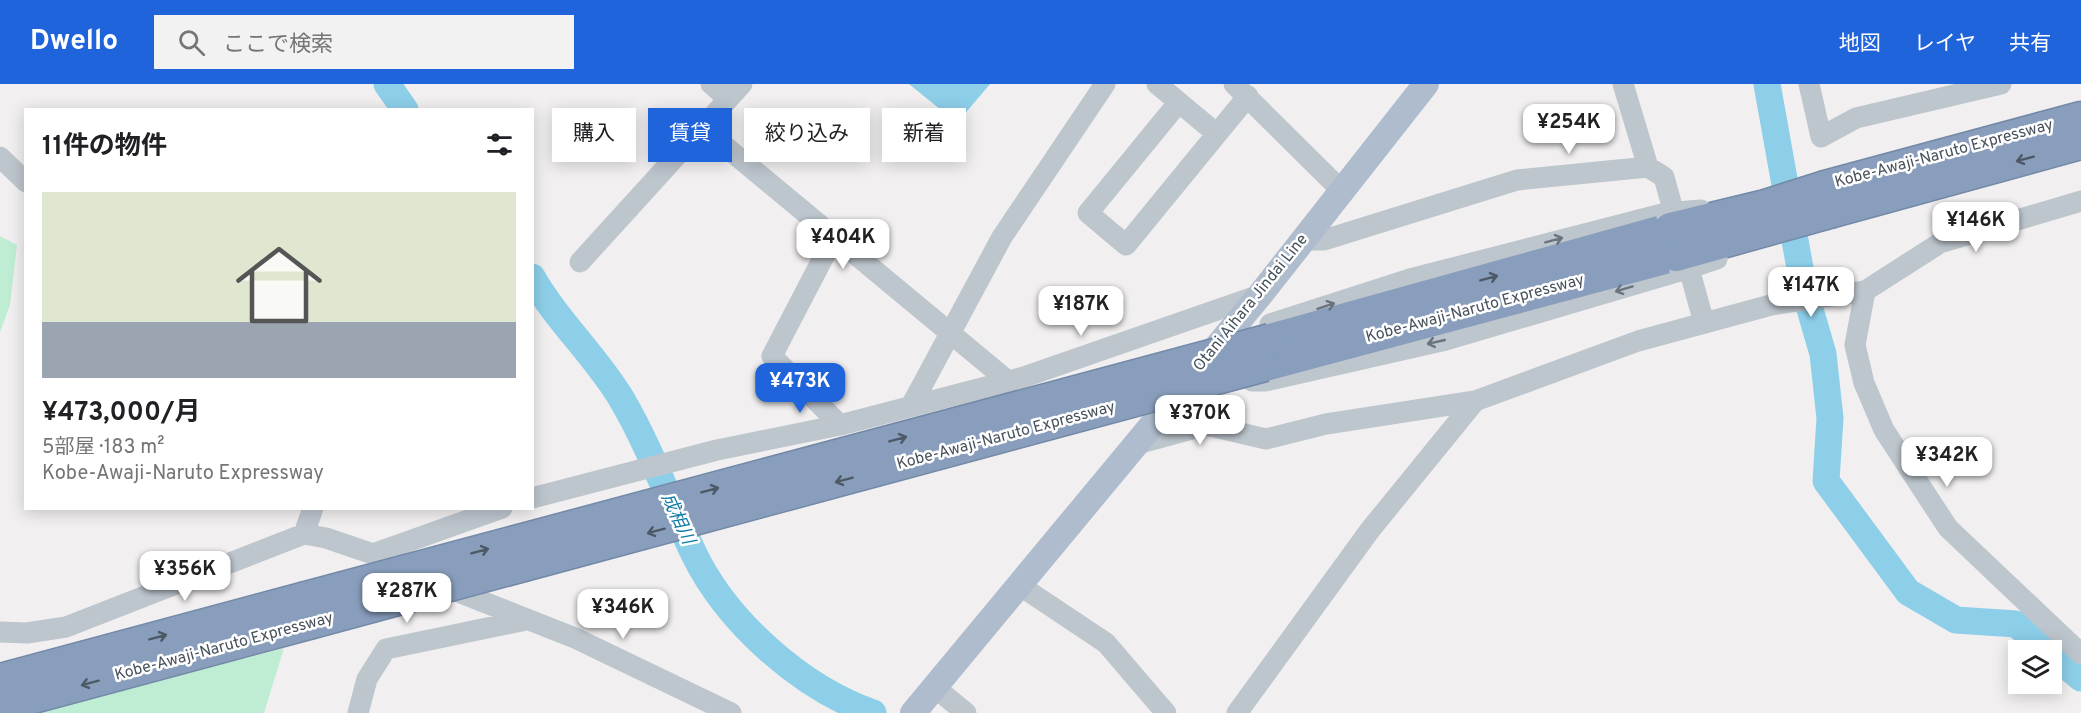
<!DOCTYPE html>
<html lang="ja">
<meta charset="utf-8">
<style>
:root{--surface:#fff;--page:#f2f2f2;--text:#202124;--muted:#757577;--line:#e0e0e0;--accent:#1f64db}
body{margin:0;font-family:Overpass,"Noto Sans JP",sans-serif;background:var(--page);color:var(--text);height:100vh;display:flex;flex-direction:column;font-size:22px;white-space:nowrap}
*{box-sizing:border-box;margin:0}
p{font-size:20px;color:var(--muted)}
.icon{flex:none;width:33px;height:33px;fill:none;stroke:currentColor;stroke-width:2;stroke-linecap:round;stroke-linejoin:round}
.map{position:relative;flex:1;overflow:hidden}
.panel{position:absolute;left:24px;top:24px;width:510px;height:402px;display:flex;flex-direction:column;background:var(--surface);border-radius:0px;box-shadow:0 3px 15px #0003}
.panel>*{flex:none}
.hud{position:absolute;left:552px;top:24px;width:570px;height:54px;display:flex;gap:12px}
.tools{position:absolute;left:2008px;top:556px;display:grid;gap:12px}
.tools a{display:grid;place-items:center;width:54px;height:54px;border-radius:0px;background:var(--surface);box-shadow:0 3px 15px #0003;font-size:30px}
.price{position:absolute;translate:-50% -51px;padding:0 14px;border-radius:12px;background:#fff;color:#222;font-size:20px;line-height:39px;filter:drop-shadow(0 2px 3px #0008)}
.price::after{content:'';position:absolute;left:50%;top:36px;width:18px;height:14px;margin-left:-9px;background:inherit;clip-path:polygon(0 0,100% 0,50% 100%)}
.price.selected{background:var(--accent);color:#fff}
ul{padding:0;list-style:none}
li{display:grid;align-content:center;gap:12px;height:318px;padding:0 18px}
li+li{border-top:2px solid var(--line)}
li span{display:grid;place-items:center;height:186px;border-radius:0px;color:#555}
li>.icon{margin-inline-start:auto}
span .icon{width:108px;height:108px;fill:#fffc;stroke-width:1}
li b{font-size:26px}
h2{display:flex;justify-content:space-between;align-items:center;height:72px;padding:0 18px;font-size:26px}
.chip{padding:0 21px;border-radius:0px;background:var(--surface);box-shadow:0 3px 15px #0003;font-size:21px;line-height:54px}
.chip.selected{background:var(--accent);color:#fff}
header{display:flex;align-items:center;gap:36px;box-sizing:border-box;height:84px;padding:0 30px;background:var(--accent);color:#fff}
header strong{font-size:28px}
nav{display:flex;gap:33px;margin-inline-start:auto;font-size:21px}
.search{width:420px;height:54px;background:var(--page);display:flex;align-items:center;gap:15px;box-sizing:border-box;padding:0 21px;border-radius:0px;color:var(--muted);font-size:22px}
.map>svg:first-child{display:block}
</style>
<header>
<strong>Dwello</strong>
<div class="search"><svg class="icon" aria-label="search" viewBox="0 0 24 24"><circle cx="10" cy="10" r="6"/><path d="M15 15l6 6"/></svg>ここで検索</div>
<nav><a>地図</a><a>レイヤ</a><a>共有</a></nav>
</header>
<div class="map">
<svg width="2081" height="629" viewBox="0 0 2081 629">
<rect width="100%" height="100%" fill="#f1efef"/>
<!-- green -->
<path fill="#bfedd4" d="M0 152 17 161 10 221 0 248Z
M284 564 264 629H29Z"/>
<!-- water -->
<path fill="#8dcfe9" d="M909 0H990L957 39Z"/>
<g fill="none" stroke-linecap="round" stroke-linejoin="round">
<!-- river -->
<path stroke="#8dcfe9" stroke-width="27" d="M387 0 405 26
M1767 0 1803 201 1823 270 1830 334 1826 397 1908 508 1956 536 2016 540 2049 567
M532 193C557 237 595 271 621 314 650 363 669 418 694 470 727 538 801 604 873 629
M2052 570 2081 594"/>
<defs>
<path id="highway" d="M1825 102 2081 33
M1833 128 2081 60
M1270 255 1670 144
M1265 282 1676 172
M0 595 302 514
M0 623 309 540"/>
</defs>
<!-- highway casing -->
<use href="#highway" stroke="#7389a8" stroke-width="33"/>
<!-- minor -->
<path stroke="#bdc5cd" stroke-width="21" d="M711 0 728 15
M1157 0 1217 50
M1234 0 1342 107
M1623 0 1648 83
M1809 0 1821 53 1856 34 2001 0
M1178 19 1088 129 1126 161 1248 12
M703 44 1008 297
M0 73 26 98
M834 153 772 272 840 341
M1303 156H1324L1517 96 1648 83 1664 93 1704 239
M580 178 742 0
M1865 207 1855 261 1864 299 1884 346 1948 444 2081 570
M1270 240 1410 195 1666 129
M1252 297H1265L1446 256 1680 187
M911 322 1002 153 1105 0
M1133 361 1206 341 1266 355 1326 340 1475 317 1638 257 1771 221 1865 207 1940 159 2081 117
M532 414 717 366 840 341 1024 293 1260 211
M304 450 313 424
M373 470 502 424
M1019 501 1106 559 1166 629
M443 502 575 554 731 629
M0 548 27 549 66 543 304 450 326 454 373 470 409 489
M933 602 966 629
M358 629 367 595 386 565 526 536
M1237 629 1370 446 1475 317"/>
<!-- major -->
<path stroke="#afbccd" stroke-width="26" d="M913 629 1260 211 1426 0"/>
<!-- highway -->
<use href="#highway" stroke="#889ebc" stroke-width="30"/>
<defs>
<path id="highway-bridge" d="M1670 144 1765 121 1825 102
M1676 172 1833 128
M302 514 1270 255
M309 540 1265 282"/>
</defs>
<!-- highway-bridge casing -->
<use href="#highway-bridge" stroke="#7389a8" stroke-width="33" stroke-linecap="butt"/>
<!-- minor-bridge -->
<path stroke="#bdc5cd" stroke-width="21" d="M1666 129 1701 126
M1680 187 1717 175"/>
<!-- highway-bridge -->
<use href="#highway-bridge" stroke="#889ebc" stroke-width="30"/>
</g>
<!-- one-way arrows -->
<defs><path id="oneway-shaft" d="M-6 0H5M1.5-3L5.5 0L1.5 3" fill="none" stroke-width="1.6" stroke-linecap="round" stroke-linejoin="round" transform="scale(1.5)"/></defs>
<g stroke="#4e5966">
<use href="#oneway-shaft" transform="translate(2025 75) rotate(165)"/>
<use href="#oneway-shaft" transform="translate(1489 194) rotate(-15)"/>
<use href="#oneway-shaft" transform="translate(898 355) rotate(-15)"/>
<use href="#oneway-shaft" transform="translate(844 396) rotate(165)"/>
<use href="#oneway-shaft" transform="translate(710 406) rotate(-15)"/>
<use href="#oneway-shaft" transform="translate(656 447) rotate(165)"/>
<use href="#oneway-shaft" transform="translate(480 467) rotate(-15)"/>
<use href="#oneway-shaft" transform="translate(158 553) rotate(-15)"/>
<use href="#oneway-shaft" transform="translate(90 599) rotate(165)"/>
</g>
<g stroke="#6a747e">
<use href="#oneway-shaft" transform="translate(1554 156) rotate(-15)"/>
<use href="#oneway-shaft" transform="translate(1624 205) rotate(163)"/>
<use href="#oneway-shaft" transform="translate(1326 222) rotate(-18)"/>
<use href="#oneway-shaft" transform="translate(1436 258) rotate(167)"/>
</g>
<g text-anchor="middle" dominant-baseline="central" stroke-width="5" stroke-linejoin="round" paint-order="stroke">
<!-- street labels -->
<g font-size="16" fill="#47515c" stroke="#fff">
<text transform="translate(1944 70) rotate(-15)">Kobe-Awaji-Naruto Expressway</text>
<text transform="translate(1251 219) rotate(-51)">Otani Aihara Jindai Line</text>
<text transform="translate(1475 225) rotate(-15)">Kobe-Awaji-Naruto Expressway</text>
<text transform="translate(1006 352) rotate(-15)">Kobe-Awaji-Naruto Expressway</text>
<text transform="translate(224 563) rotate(-15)">Kobe-Awaji-Naruto Expressway</text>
</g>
<!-- water labels -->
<g font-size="18" font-style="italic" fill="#117ca5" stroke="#fff">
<text transform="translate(677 435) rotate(65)">成相川</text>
</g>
</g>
</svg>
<div class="tools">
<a><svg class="icon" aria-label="layers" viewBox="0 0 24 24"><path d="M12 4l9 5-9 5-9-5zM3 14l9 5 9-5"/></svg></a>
</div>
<b class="price" style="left:1569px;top:71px">¥254K</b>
<b class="price" style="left:1976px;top:169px">¥146K</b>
<b class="price" style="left:843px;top:186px">¥404K</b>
<b class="price" style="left:1811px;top:234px">¥147K</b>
<b class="price" style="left:1081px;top:253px">¥187K</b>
<b class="price selected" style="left:800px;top:330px">¥473K</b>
<b class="price" style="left:1200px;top:362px">¥370K</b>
<b class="price" style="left:1947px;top:404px">¥342K</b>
<b class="price" style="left:185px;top:518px">¥356K</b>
<b class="price" style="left:407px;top:540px">¥287K</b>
<b class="price" style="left:623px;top:556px">¥346K</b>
<div class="hud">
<a class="chip">購入</a>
<a class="chip selected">賃貸</a>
<a class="chip">絞り込み</a>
<a class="chip">新着</a>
</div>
<section class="panel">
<h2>11件の物件<svg class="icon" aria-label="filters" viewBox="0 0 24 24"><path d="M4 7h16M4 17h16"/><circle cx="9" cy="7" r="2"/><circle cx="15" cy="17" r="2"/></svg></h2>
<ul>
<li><span style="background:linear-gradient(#dfe7d0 70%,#9aa5b1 0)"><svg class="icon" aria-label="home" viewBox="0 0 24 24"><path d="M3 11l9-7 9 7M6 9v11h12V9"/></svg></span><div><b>¥473,000/月</b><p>5部屋 · 183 m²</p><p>Kobe-Awaji-Naruto Expressway</p></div></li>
</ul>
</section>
</div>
